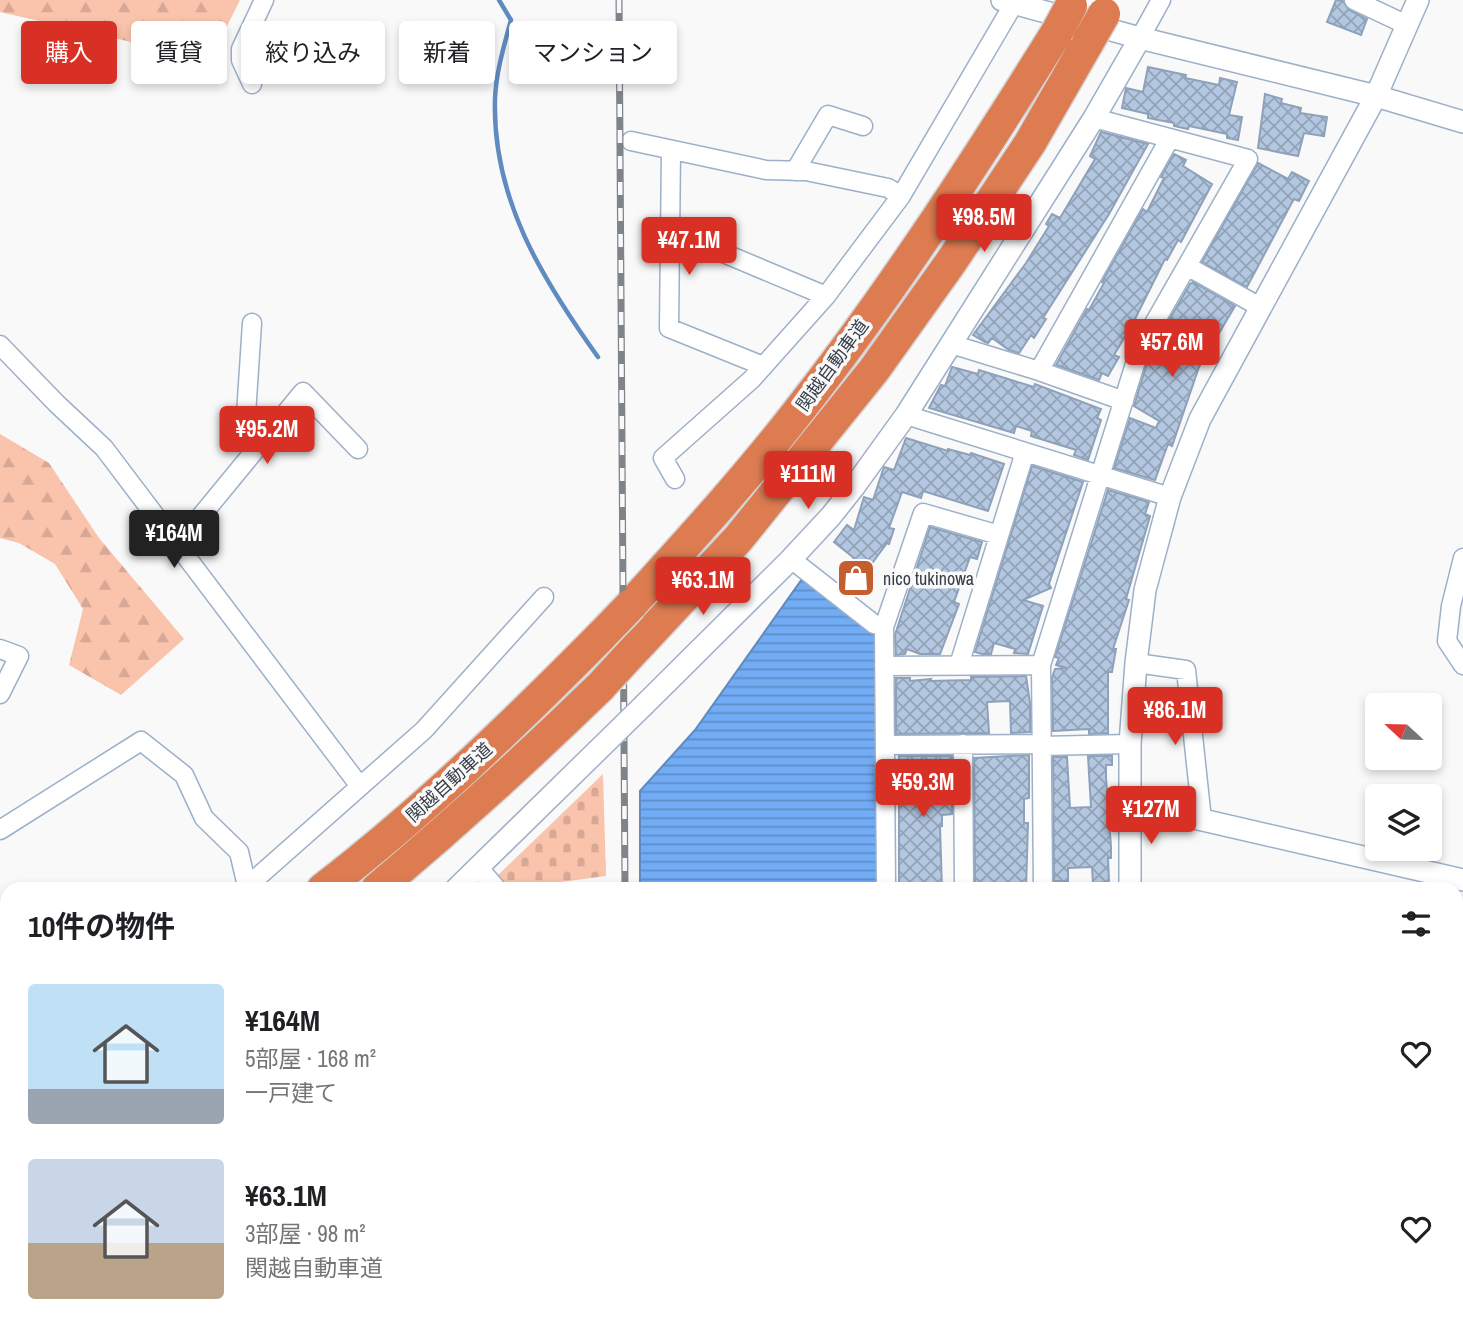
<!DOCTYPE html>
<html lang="ja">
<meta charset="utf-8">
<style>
:root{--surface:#fff;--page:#f6f6f6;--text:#202124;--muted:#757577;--accent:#d93025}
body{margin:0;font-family:"Archivo Narrow","Noto Sans JP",sans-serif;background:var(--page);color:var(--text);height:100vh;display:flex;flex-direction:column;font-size:26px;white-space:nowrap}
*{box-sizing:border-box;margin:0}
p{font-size:23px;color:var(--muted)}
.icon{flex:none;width:38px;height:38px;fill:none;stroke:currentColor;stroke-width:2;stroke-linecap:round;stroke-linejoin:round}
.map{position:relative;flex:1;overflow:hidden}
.side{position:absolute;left:0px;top:882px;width:1463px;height:450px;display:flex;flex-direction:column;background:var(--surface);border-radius:21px 21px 0 0;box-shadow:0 4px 10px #0003}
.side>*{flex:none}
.hud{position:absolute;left:21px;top:21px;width:700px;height:63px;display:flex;gap:14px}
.needle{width:46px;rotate:292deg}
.controls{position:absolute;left:1365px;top:693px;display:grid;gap:14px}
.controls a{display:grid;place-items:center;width:77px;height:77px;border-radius:7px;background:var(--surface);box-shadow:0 4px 10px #0003;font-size:35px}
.price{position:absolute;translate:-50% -60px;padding:0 16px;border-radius:7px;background:var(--accent);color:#fff;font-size:23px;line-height:46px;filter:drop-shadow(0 2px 4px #0008)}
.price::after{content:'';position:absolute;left:50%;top:42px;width:21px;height:16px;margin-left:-10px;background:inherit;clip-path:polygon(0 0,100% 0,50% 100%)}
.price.current{background:#222;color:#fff}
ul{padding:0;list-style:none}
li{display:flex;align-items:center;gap:21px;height:175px;padding:0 28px}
li span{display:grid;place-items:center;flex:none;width:196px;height:140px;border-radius:7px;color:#555}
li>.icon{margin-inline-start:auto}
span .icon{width:84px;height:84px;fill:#fffc;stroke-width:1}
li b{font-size:30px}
h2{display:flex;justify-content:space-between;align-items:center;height:84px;padding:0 28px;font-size:30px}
.tag{padding:0 24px;border-radius:7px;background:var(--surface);box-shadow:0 4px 10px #0003;font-size:24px;line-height:63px}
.tag.current{background:var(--accent);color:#fff}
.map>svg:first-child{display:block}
</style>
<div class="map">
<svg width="1463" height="1331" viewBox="0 0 1463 1331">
<defs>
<pattern id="forest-firs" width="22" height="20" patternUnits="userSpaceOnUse" patternTransform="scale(1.75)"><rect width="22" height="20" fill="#f9c3ac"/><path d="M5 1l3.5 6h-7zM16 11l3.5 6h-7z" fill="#d6a895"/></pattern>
<pattern id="cemetery-stones" width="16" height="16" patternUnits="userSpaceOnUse" patternTransform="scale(1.75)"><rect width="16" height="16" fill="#f9c3ac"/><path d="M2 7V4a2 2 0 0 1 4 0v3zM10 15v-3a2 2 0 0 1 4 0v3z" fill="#d6a895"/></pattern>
<pattern id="water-rules" width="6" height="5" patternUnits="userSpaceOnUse" patternTransform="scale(1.75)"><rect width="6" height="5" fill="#72acf5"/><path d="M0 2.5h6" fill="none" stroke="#5e8dc8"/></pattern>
<pattern id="building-cross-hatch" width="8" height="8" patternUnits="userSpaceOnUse" patternTransform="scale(1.75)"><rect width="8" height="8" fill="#b3c7e0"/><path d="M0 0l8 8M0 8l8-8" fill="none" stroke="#92a3b7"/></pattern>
</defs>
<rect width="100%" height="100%" fill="#f9f9f9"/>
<!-- forest -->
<path fill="url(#forest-firs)" d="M0 0H240L210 60 0 12Z
M0 434 49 463 99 538 184 639 121 695 69 665 83 609 55 564 19 543 0 538Z"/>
<!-- cemetery -->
<path fill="url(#cemetery-stones)" d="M603 774 606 876 508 889 497 876Z"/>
<!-- green -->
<path fill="#f9c3ac" d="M45 1325H354L328 1331H36Z
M725 1325H888L889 1331H725Z"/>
<!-- water -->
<path fill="url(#water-rules)" stroke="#608bc1" stroke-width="2" d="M807 572 884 627 886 889H640V791L695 730Z
M117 1325H243L226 1331H120Z"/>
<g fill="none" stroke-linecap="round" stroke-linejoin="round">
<!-- stream -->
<path stroke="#608bc1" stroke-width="4.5" d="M499 0 511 20C504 46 496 72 495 99 492 198 542 279 598 357"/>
</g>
<!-- building -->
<path fill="url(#building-cross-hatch)" stroke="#8ea1ba" stroke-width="2" d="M1336 0 1343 1 1349 10 1367 19 1361 35 1327 22Z
M1148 67 1186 75 1185 78 1219 85 1220 78 1237 82 1229 115 1242 117 1238 140 1227 138V134L1189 126 1188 129 1174 126V123L1148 118V114L1122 108 1126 88 1143 92Z
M1265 94 1282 99 1281 103 1301 108 1300 113 1327 117 1324 136 1304 133 1298 156 1258 148Z
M1101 132 1148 144 1109 214 1043 318 1046 319 1034 338 1031 335 1019 353 1009 350 992 338 988 343 985 342 973 335 1026 263 1049 226 1046 224 1052 214 1060 218 1095 159 1090 156Z
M1174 154 1186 160 1183 166 1212 184 1181 242 1178 240 1167 260 1165 259 1133 323 1114 355 1119 357 1108 376 1102 373 1099 380 1056 365 1087 309 1089 310 1104 283 1102 282 1143 209 1147 212 1164 178 1161 177Z
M1258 163 1288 179 1292 172 1309 181 1299 201 1294 199 1290 206 1247 287 1202 262Z
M1193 282 1235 306 1199 367 1172 446 1168 444 1155 480 1114 468 1130 418 1156 428 1159 421 1134 406 1150 353 1190 284Z
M952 367 978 374 979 370 1034 387 1035 384 1101 409 1097 418 1101 420 1088 460 1074 455 1076 450 1031 436 1032 431 1016 426 1014 433 929 408 941 385 945 386Z
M906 438 948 451V449L970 455 971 453 1004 464 988 511 923 491 921 498 902 492 889 528 894 529 889 544 887 543 865 573 872 578 861 594 840 578 854 558 834 542 847 525 854 530 864 497 873 500 884 467 894 470Z
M1032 466 1083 482 1049 584 1051 588 1023 600 1043 606 1028 654 1014 653 1015 649 994 643 991 654H982L975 652Z
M1108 490 1149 502 1145 514 1150 516 1126 599 1129 600 1113 649H1116L1112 672H1108V733L1089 734V729L1053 731 1052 678 1055 669 1067 668 1056 665 1059 658 1055 657Z
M930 527 982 542 977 559 970 557 954 602 959 604 940 654H920L907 649 905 654 896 655 895 635Z
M1026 676 1030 703V732L1011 733 1010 701 987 702 989 733 896 734V678H910V681L931 679 930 681 971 680V677H974Z
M1029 755V798L1024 799V823H1028L1026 889H975L974 758Z
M899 756H952V814L942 815V826H940L942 889H899Z
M1088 756H1112V765H1106V777L1111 847V858H1108L1109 882 1093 883 1092 867 1068 868V881H1054L1053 757H1067L1070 808 1091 807Z"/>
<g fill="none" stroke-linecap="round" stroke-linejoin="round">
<defs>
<path id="minor" d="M1354 0 1407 25
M1140 38 1161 0
M252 84 241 60V49L264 0
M631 141 766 170 806 171 888 188 901 196
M671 150 669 328 763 366
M795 171 828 115 863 126
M671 231 826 296
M1187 266 1260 307
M252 323 245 430 256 449
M951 344 1039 371 1124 401
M0 345 57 404 104 448 359 785
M1039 371 1170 138
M906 415 1170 497
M675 479 663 458 752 379 826 296 901 196 1016 0
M178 544 303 392 358 449
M1463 558 1451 606 1447 641 1463 665
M791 559 874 624 884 627
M0 649 19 656 0 694
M1136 663 1186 670 1202 820
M959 665 1025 452
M884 666 1041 665
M963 744 964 889
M885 745 1042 744
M1042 746 1130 744
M0 830 141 741 184 775 204 818 239 852 247 886
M479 868 497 889
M244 889 424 730 544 597
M886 889 884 627 923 513 999 535
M1043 889 1041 665 1140 348 1248 159 1094 118
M0 1021 7 1017
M0 1291 7 1300
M390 1325 391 1331
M604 1325V1331
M642 1325V1331
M889 1325V1331
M1045 1325V1331
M36 1331 45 1325
M328 1331 354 1325"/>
<path id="tertiary" d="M1002 0 1140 38 1376 96 1463 122
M645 704 791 559 831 516 854 487 906 415 951 344 1094 118 1140 38
M1129 803 1463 880
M456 889 597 751
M1130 889V744L1136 663 1145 590 1170 497 1200 419 1376 96 1418 0
M0 1230 7 1225
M1134 1325V1331"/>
<path id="motorway" d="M631 605C688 542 745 480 797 413 892 292 976 162 1057 32
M636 648 738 539 874 370 951 262 1030 143 1088 42
M323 889C423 812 513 725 602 635
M377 889C454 824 528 757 600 687
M0 1112 7 1108
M0 1150 7 1146"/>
</defs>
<!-- minor casing -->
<use href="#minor" stroke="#9cb0c8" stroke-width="21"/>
<!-- tertiary casing -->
<use href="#tertiary" stroke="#9cb0c8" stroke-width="24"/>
<!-- motorway casing -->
<use href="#motorway" stroke="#d3d4d7" stroke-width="35"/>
<!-- minor -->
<use href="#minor" stroke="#fff" stroke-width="18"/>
<!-- tertiary -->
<use href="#tertiary" stroke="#fff" stroke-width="21"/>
<!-- motorway -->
<use href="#motorway" stroke="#de7c51" stroke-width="32"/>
<defs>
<path id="rail" d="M619 0 625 889
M621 1325V1331"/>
</defs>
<!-- rail casing -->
<use href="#rail" stroke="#7f848a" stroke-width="7"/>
<!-- rail -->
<use href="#rail" stroke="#f9f9f9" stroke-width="4.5" stroke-dasharray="13" stroke-linecap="butt"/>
<defs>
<path id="tertiary-bridge" d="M597 751 645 704"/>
<path id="motorway-bridge" d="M1057 32 1071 6
M1088 42 1104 14
M602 635 631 605
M600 687 636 648"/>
</defs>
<!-- tertiary-bridge casing -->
<use href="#tertiary-bridge" stroke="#9cb0c8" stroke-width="24" stroke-linecap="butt"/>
<!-- motorway-bridge casing -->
<use href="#motorway-bridge" stroke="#d3d4d7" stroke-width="35" stroke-linecap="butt"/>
<!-- tertiary-bridge -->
<use href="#tertiary-bridge" stroke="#fff" stroke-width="21"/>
<!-- motorway-bridge -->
<use href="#motorway-bridge" stroke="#de7c51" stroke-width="32"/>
</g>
<!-- icons -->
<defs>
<symbol id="shop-square" viewBox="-11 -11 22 22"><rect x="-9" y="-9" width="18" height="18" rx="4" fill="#c45e2f" stroke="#f9f9f9"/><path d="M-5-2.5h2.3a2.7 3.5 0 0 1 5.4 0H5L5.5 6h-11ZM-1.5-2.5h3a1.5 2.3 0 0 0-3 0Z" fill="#fff"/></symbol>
</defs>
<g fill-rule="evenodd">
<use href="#shop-square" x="834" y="556" width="44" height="44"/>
</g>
<g text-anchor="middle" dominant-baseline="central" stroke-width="7" stroke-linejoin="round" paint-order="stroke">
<!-- street labels -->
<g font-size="18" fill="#353d47" stroke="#f9f9f9">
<text transform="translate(832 365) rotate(-54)">関越自動車道</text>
<text transform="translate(449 782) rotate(-42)">関越自動車道</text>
</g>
<!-- poi labels -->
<g font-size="18" fill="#353d47" stroke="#f9f9f9" text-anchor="start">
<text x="883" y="578">nico tukinowa</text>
</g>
</g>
</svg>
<div class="controls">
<a><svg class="needle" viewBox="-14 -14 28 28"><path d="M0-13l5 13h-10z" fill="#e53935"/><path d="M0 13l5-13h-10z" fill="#757577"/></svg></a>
<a><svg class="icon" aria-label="layers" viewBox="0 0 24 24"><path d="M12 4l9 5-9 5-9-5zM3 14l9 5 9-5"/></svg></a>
</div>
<b class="price" style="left:984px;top:254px">¥98.5M</b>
<b class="price" style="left:689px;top:277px">¥47.1M</b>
<b class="price" style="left:1172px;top:379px">¥57.6M</b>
<b class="price" style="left:267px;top:466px">¥95.2M</b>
<b class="price" style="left:808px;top:511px">¥111M</b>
<b class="price current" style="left:174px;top:570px">¥164M</b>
<b class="price" style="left:703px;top:617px">¥63.1M</b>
<b class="price" style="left:1175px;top:747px">¥86.1M</b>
<b class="price" style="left:923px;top:819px">¥59.3M</b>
<b class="price" style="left:1151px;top:846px">¥127M</b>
<div class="hud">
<a class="tag current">購入</a>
<a class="tag">賃貸</a>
<a class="tag">絞り込み</a>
<a class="tag">新着</a>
<a class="tag">マンション</a>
</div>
<section class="side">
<h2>10件の物件<svg class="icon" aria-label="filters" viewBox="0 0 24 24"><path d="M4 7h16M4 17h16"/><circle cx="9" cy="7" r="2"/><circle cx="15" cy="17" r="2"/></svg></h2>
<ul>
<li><span style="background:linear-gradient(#bfe0f5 75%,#9aa5b1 0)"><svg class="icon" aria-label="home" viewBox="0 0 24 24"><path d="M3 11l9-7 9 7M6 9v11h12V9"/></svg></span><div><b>¥164M</b><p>5部屋 · 168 m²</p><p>一戸建て</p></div><svg class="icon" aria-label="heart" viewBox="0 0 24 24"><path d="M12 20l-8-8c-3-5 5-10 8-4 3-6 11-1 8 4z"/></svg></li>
<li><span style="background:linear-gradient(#c9d6e8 60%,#b9a48a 0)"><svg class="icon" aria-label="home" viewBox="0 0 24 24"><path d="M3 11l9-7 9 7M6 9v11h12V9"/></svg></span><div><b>¥63.1M</b><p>3部屋 · 98 m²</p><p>関越自動車道</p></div><svg class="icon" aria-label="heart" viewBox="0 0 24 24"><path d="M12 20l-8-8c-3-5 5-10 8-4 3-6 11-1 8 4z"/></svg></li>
</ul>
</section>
</div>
